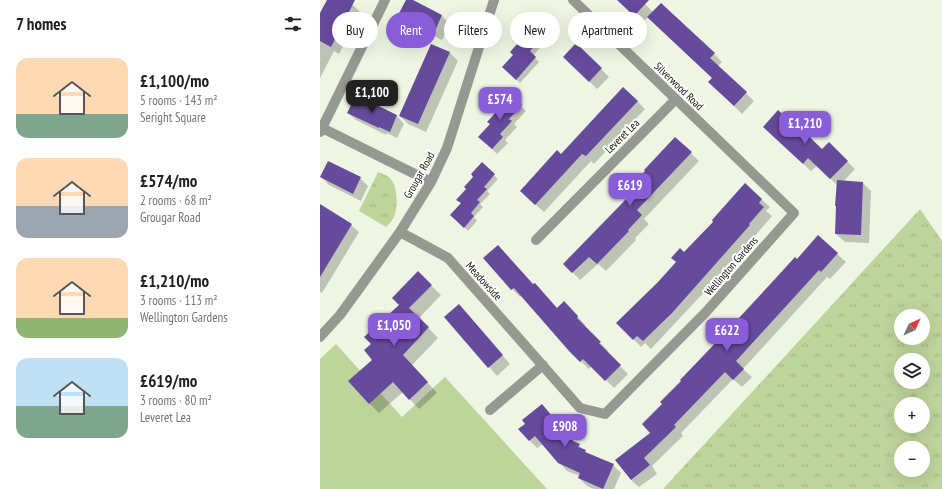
<!DOCTYPE html>
<meta charset="utf-8">
<style>
:root{--surface:#fff;--page:#f2f2f2;--text:#202124;--muted:#757577;--accent:#895dd7}
body{margin:0;font-family:"PT Sans Narrow",sans-serif;background:var(--page);color:var(--text);height:100vh;display:flex;flex-direction:column;font-size:15px;white-space:nowrap}
*{box-sizing:border-box;margin:0}
p{font-size:13px;color:var(--muted)}
.icon{flex:none;width:22px;height:22px;fill:none;stroke:currentColor;stroke-width:2;stroke-linecap:round;stroke-linejoin:round}
.map{position:relative;flex:1;overflow:hidden}
.panel{display:flex;flex-direction:column;background:var(--surface);width:320px}
.panel>*{flex:none}
.guide{position:absolute;left:12px;top:12px;width:380px;height:36px;display:flex;gap:8px}
.needle{width:26px;rotate:46deg}
.tools{position:absolute;left:574px;top:309px;display:grid;gap:8px}
.tools a{display:grid;place-items:center;width:36px;height:36px;border-radius:50%;background:var(--surface);box-shadow:0 4px 16px #0002;font-size:20px}
.price{position:absolute;translate:-50% -34px;padding:0 9px;border-radius:8px;background:var(--accent);color:#fff;font-size:13px;line-height:26px;filter:drop-shadow(0 1px 2px #0008)}
.price::after{content:'';position:absolute;left:50%;top:24px;width:12px;height:9px;margin-left:-6px;background:inherit;clip-path:polygon(0 0,100% 0,50% 100%)}
.price.on{background:#222;color:#fff}
ul{padding:0;list-style:none}
li{display:flex;align-items:center;gap:12px;height:100px;padding:0 16px}
li span{display:grid;place-items:center;flex:none;width:112px;height:80px;border-radius:12px;color:#555}
li>.icon{margin-inline-start:auto}
span .icon{width:48px;height:48px;fill:#fffc;stroke-width:1}
li b{font-size:17px}
h2{display:flex;justify-content:space-between;align-items:center;height:48px;padding:0 16px;font-size:17px}
.tag{padding:0 14px;border-radius:18px;background:var(--surface);box-shadow:0 4px 16px #0002;font-size:14px;line-height:36px}
.tag.on{background:var(--accent);color:#fff}
main{display:flex;flex:1;min-height:0}
.map>svg:first-child{display:block}
</style>
<main>
<section class="panel">
<h2>7 homes<svg class="icon" aria-label="filters" viewBox="0 0 24 24"><path d="M4 7h16M4 17h16"/><circle cx="9" cy="7" r="2"/><circle cx="15" cy="17" r="2"/></svg></h2>
<ul>
<li><span style="background:linear-gradient(#ffd9b3 70%,#7fa58c 0)"><svg class="icon" aria-label="home" viewBox="0 0 24 24"><path d="M3 11l9-7 9 7M6 9v11h12V9"/></svg></span><div><b>£1,100/mo</b><p>5 rooms · 143 m²</p><p>Seright Square</p></div></li>
<li><span style="background:linear-gradient(#ffd9b3 60%,#9aa5b1 0)"><svg class="icon" aria-label="home" viewBox="0 0 24 24"><path d="M3 11l9-7 9 7M6 9v11h12V9"/></svg></span><div><b>£574/mo</b><p>2 rooms · 68 m²</p><p>Grougar Road</p></div></li>
<li><span style="background:linear-gradient(#ffd9b3 75%,#8fb573 0)"><svg class="icon" aria-label="home" viewBox="0 0 24 24"><path d="M3 11l9-7 9 7M6 9v11h12V9"/></svg></span><div><b>£1,210/mo</b><p>3 rooms · 113 m²</p><p>Wellington Gardens</p></div></li>
<li><span style="background:linear-gradient(#bfe0f5 60%,#7fa58c 0)"><svg class="icon" aria-label="home" viewBox="0 0 24 24"><path d="M3 11l9-7 9 7M6 9v11h12V9"/></svg></span><div><b>£619/mo</b><p>3 rooms · 80 m²</p><p>Leveret Lea</p></div></li>
</ul>
</section>
<div class="map">
<svg width="622" height="489" viewBox="0 0 622 489">
<defs>
<pattern id="grass-tufts" width="24" height="20" patternUnits="userSpaceOnUse"><rect width="24" height="20" fill="#bdd49b"/><path d="M3 7l-1-3M5 7V3M7 7l1-3M15 17l-1-3M17 17v-4M19 17l1-3" fill="none" stroke="#a2b584"/></pattern>
</defs>
<rect width="100%" height="100%" fill="#eef6e3"/>
<!-- grass -->
<path fill="url(#grass-tufts)" fill-rule="evenodd" d="M58 172C62 174 67 175 70 178 78 187 78 207 74 217 72 221 69 224 66 227L39 211Z
M600 209 622 241V489H343ZM581 316H603V338H581ZM581 360H603V382H581ZM581 404H603V426H581ZM581 448H603V470H581Z"/>
<!-- park -->
<path fill="#bdd49b" d="M16 344 82 417 125 377 227 489H0V359Z"/>
<!-- shadow -->
<path fill="#0003" d="M8 0H24L32 4 40 12 19 54 14 51 0 78V16Z
M87 0H90L122 16 130 24 122 40 87 22 79 14Z
M298 0H321L333 12 394 54 402 62 398 66 434 101 422 114 390 82 393 78 328 17 322 23Z
M214 15 231 31 221 42 223 44 213 56 219 62 200 83 183 67 194 55Z
M256 44 289 77 277 89 244 57Z
M112 45 130 53 138 61 106 132 88 124 80 116Z
M36 97 77 116 84 124 77 138 67 133 66 135 36 120 28 113Z
M317 101 325 109 274 164 271 161 224 212 209 199 241 155Z
M201 106 206 111 194 124 197 127 185 140 188 143 177 154 165 142 171 125 180 109Z
M452 135 502 150 509 144 535 169 523 182 543 183 551 191 549 243 525 242 516 234 517 185 497 166 491 171Z
M355 138 379 161 324 219 329 224 315 238 316 240 286 271 278 264 260 280 245 264 317 190Z
M162 164 178 179 167 191 170 194 160 204 163 207 154 217 157 221 148 231 131 215 142 204 137 199 147 189Z
M1 177 40 178 48 186 41 201 9 185Z
M425 184 450 207 446 211 452 216 416 258 331 349 325 343 321 347 298 323 338 283 395 222Z
M0 205 31 225 39 232 2 293 0 292Z
M498 236 526 262 510 279 507 277 423 369 432 377 422 387 413 379 361 433 363 436 332 466 337 474 319 487 311 480 332 433 477 260Z
M165 258 214 285 237 309 252 310 265 325 264 326 288 351 286 352 308 374 294 388 272 366 269 369 249 350 202 295 200 297 192 289Z
M98 273 121 295 99 318 118 338 92 365 117 393 99 409 83 392 59 413 49 403 54 360 52 344 80 305Z
M147 314 190 364 177 376 126 317Z
M229 413 254 442 259 445 267 453 293 465 301 473 294 489H274L267 486 259 478 260 476 247 471 223 444 217 448 209 440Z"/>
<!-- building -->
<path fill="#664a9b" d="M7 0H35L11 47 0 41V13Z
M86 0H93L122 15 114 33 78 15Z
M297 0H329L314 16Z
M341 3 395 53 390 58 427 92 414 106 388 82 392 78 327 17Z
M214 14 228 26 218 38 220 40 210 51 216 57 196 80 182 67 193 55 190 52 199 42 196 39 206 27 204 25Z
M256 43 282 68 269 82 243 57Z
M111 44 130 52 98 124 79 116Z
M303 87 318 101 266 156 262 154 215 205 200 191 237 150 241 154Z
M188 93 202 105 189 119 192 121 180 134 183 137 172 149 158 137 170 124 167 122 179 109 176 106Z
M36 95 77 115 70 132 59 127V128L27 113Z
M458 110 470 121 471 119 502 149 509 142 528 161 510 179 488 158 483 164 443 127Z
M355 137 372 152 317 210 322 215 308 230 309 231 277 264 269 257 252 273 243 264 315 190 312 186 325 171 324 170Z
M8 161 41 177 33 194 0 177Z
M162 162 175 174 164 187 167 189 157 200 160 202 151 213 154 216 144 228 130 215 141 203 136 200 146 189 144 187 153 177 151 174Z
M517 180 543 182 541 235 515 234 516 206H515Z
M425 183 442 199 439 203 444 207 429 224 430 225 352 313 323 341 317 336 313 340 296 323 338 282 356 262 351 258 360 248 364 252 393 222 392 220Z
M0 204 32 224 0 277Z
M498 235 518 253 501 272 499 270 416 361 424 369 413 380 405 372 354 425 356 427 324 458 330 465 311 480 295 460 330 433 322 424 342 404 340 402 361 381 360 380 405 333 455 279 475 257 477 259Z
M178 245 213 284 215 283 237 308 244 301 258 316 257 318 281 342 279 343 301 365 285 381 263 359 260 362 249 351 194 288 191 290 163 258Z
M98 271 112 285 89 308 109 327 83 355 108 382 89 400 73 382 49 404 28 381 52 360 44 350 51 344 44 337 79 305 72 298Z
M139 304 183 355 168 368 124 317Z
M222 404 253 441 260 444 258 447 266 450 265 452 294 464 283 489 258 478 260 473 238 463 215 436 209 441 198 429 205 424 202 420Z"/>
<g fill="none" stroke-linecap="round" stroke-linejoin="round">
<!-- minor -->
<path stroke="#969991" stroke-width="10" d="M2 128 111 182
M0 132 65 0
M80 232 128 258 260 408 285 414 386 312 474 213 253 0
M216 240 356 99
M0 337 20 315 80 232 111 182 127 148 174 0
M170 410 223 365"/>
</g>
<g text-anchor="middle" dominant-baseline="central" stroke-width="4" stroke-linejoin="round" paint-order="stroke">
<!-- street labels -->
<g font-size="11" fill="#13150f" stroke="#fff">
<text transform="translate(359 86) rotate(44)">Silverwood Road</text>
<text transform="translate(302 136) rotate(-45)">Leveret Lea</text>
<text transform="translate(99 175) rotate(-61)">Grougar Road</text>
<text transform="translate(411 266) rotate(-49)">Wellington Gardens</text>
<text transform="translate(164 281) rotate(48)">Meadowside</text>
</g>
</g>
</svg>
<div class="tools">
<a><svg class="needle" viewBox="-14 -14 28 28"><path d="M0-13l5 13h-10z" fill="#e53935"/><path d="M0 13l5-13h-10z" fill="#757577"/></svg></a>
<a><svg class="icon" aria-label="layers" viewBox="0 0 24 24"><path d="M12 4l9 5-9 5-9-5zM3 14l9 5 9-5"/></svg></a>
<a>+</a>
<a>−</a>
</div>
<b class="price on" style="left:52px;top:114px">£1,100</b>
<b class="price" style="left:180px;top:121px">£574</b>
<b class="price" style="left:485px;top:145px">£1,210</b>
<b class="price" style="left:310px;top:207px">£619</b>
<b class="price" style="left:74px;top:347px">£1,050</b>
<b class="price" style="left:407px;top:352px">£622</b>
<b class="price" style="left:245px;top:448px">£908</b>
<div class="guide">
<a class="tag">Buy</a>
<a class="tag on">Rent</a>
<a class="tag">Filters</a>
<a class="tag">New</a>
<a class="tag">Apartment</a>
</div>
</div>
</main>
